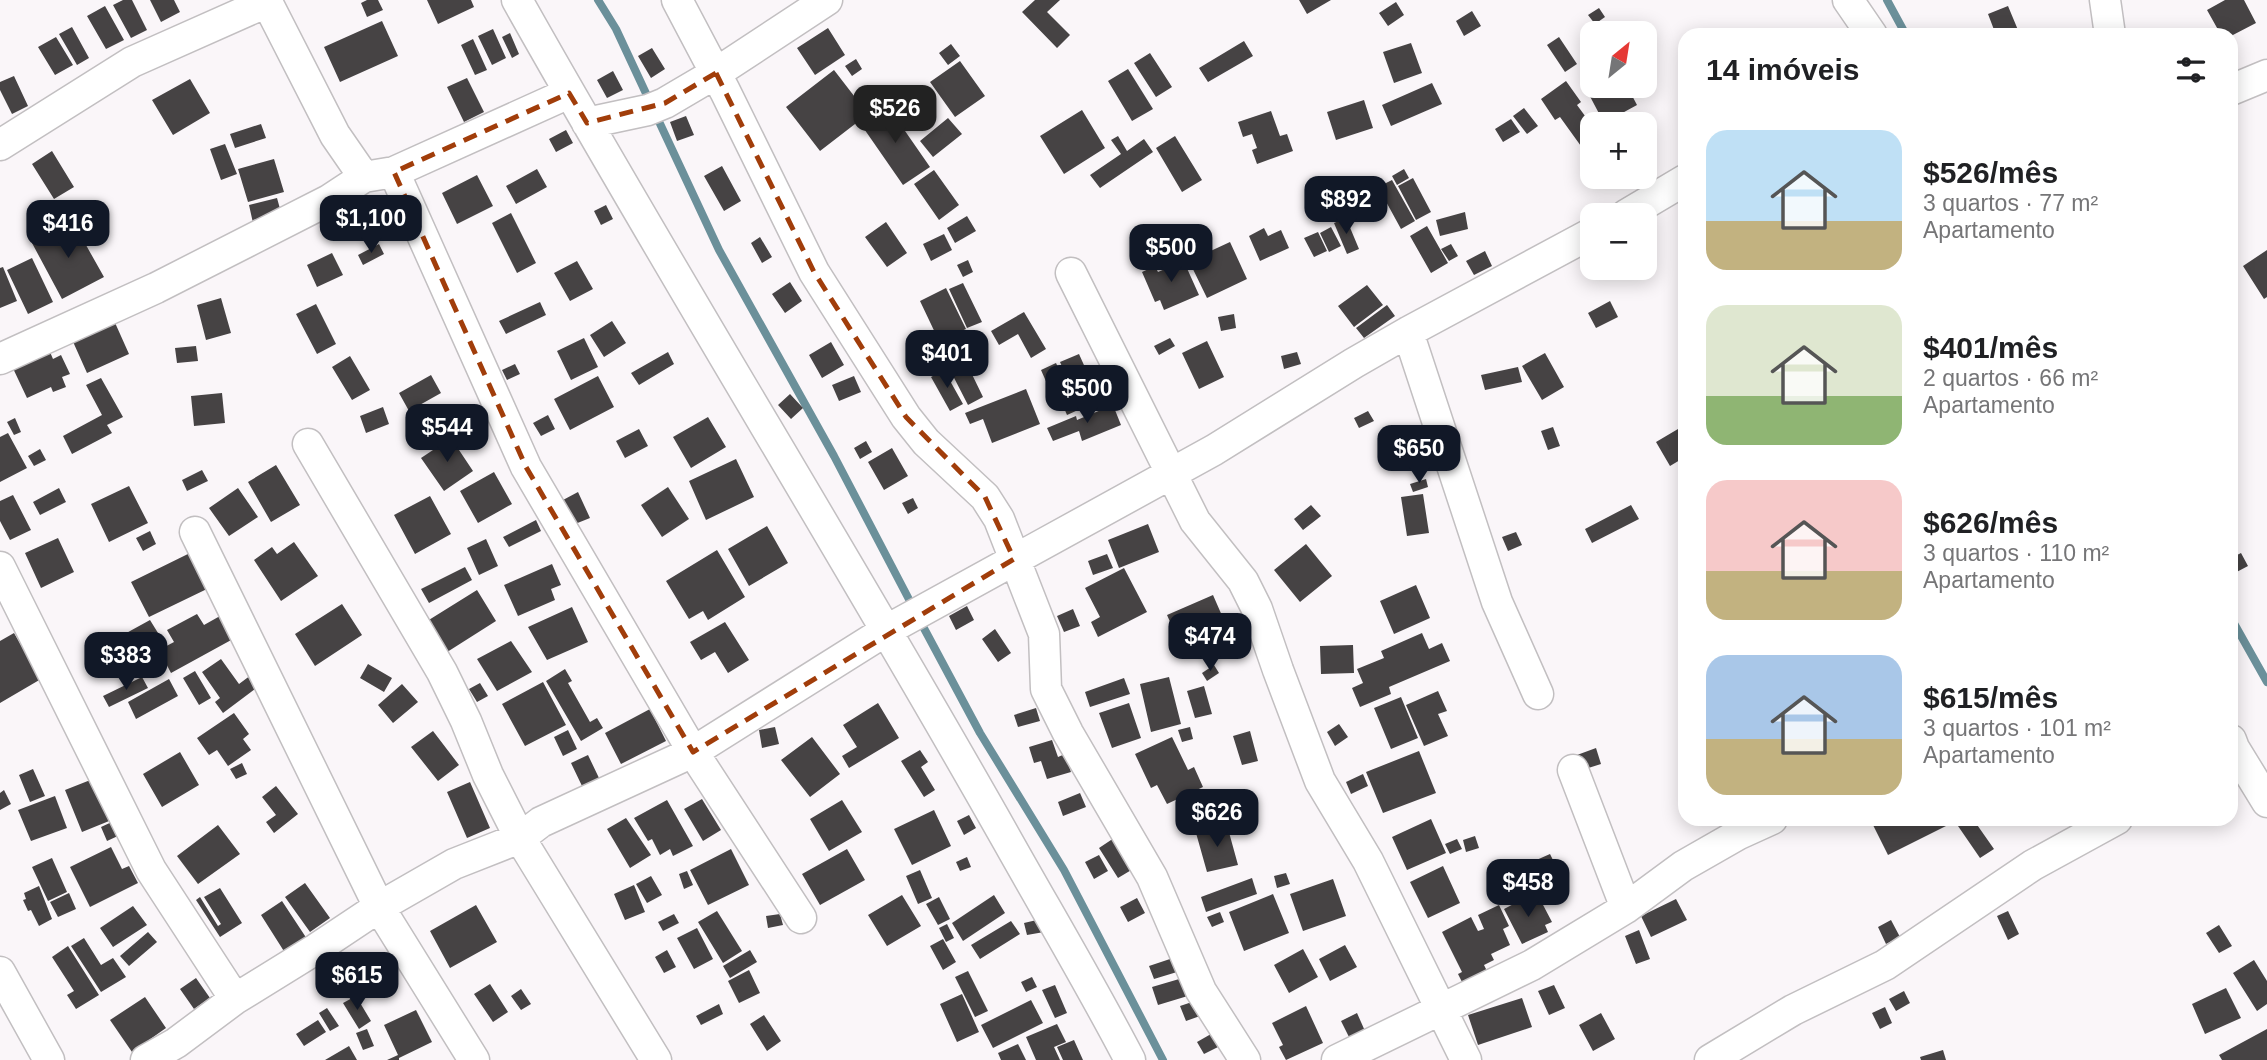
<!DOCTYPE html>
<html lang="pt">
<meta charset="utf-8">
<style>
:root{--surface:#fff;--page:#f6f6f6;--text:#202124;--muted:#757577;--accent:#111827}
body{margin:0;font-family:Arial,sans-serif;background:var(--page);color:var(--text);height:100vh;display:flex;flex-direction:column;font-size:26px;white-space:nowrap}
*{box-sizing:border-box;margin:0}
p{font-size:23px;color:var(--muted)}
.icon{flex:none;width:38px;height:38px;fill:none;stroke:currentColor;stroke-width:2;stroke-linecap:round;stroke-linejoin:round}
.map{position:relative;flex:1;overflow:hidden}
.details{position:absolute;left:1678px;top:28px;width:560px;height:798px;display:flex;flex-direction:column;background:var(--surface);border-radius:21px;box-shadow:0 4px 18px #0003}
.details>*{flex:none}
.needle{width:46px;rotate:30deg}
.tools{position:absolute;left:1580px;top:21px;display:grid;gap:14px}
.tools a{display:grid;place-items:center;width:77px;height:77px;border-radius:14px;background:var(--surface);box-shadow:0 4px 18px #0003;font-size:35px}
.price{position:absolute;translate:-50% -60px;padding:0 16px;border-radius:14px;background:var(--accent);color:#fff;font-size:23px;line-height:46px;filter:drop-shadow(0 2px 4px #0008)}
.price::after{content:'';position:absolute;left:50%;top:42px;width:21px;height:16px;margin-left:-10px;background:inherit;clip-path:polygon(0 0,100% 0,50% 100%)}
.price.selected{background:#222;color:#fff}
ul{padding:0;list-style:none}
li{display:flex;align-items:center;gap:21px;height:175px;padding:0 28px}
li span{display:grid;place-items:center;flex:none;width:196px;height:140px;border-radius:21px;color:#555}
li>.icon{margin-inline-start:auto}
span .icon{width:84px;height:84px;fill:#fffc;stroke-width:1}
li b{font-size:30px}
h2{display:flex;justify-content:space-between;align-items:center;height:84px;padding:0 28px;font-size:30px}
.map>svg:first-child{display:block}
</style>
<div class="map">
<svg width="2267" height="1060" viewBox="0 0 2267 1060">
<rect width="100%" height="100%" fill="#faf6f9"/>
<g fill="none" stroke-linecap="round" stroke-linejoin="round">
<!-- stream -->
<path stroke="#6b909a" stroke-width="8" d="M598 0 616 29 650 102
M1887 0 1906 35
M655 113 719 250 834 456 913 607
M2231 618 2267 682
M919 619 980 733 1064 870 1163 1060"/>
</g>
<!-- building -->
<path fill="#464344" d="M123 0H132L147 30 131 38 113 5Z
M150 0H174L180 12 161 22Z
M367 0H378L383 10 367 17 361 3Z
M427 0H471L474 7 438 24Z
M1035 0H1060L1047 12 1070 35 1057 48 1022 12Z
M1299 0H1331L1307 14Z
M2225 0H2244L2256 23 2231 36 2221 35 2207 10Z
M1396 2 1404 15 1388 26 1379 13Z
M105 6 124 40 106 49 87 16Z
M2008 6 2018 30 2004 35H1996L1988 14Z
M1599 8 1605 17 1595 24 1588 15Z
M1472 11 1481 26 1464 36 1456 21Z
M382 21 398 56 340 82 324 47Z
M72 27 89 58 77 65 59 34Z
M828 28 845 55 815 75 797 48Z
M493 29 506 58 492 65 478 36Z
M510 33 519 54 512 58 502 37Z
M56 37 73 65 55 75 38 47Z
M1559 37 1577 64 1565 72 1547 45Z
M473 39 487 70 475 75 461 45Z
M1244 41 1253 56 1208 82 1199 68Z
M1411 43 1422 73 1394 83 1383 52Z
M951 44 960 56 948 65 939 53Z
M652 48 665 69 651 78 638 56Z
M1150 53 1172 87 1156 97 1134 63Z
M856 59 862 69 852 76 845 66Z
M960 61 985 96 955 117 930 82Z
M1128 69 1153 109 1132 121 1108 81Z
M834 70 868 114 820 151 786 107Z
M613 71 623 90 607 98 597 80Z
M14 76 28 106 12 114 0 90V82Z
M467 78 484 112 464 122 447 87Z
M190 79 210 113 173 135 152 100Z
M1566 81 1581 102 1577 105 1588 120 1582 124 1592 139V159L1591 160 1560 117 1555 120 1541 99Z
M1592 81V86H1627L1637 105 1604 123 1584 85Z
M1432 83 1442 104 1391 126 1382 105Z
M1364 100 1373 128 1336 140 1327 112Z
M887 105 930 167 903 185 860 123Z
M913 108 926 122 917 131 904 117Z
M1524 108 1538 126 1527 134 1513 116Z
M1082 110 1105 148 1064 174 1040 136Z
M1271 111 1280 136 1287 134 1293 151 1257 164 1252 150 1257 148 1252 134 1243 137 1238 122Z
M1643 112 1650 124 1645 127V124H1629L1628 121Z
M686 116 694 135 677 141 670 122Z
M948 118 962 134 933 157 920 141Z
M1511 119 1520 132 1503 142 1495 129Z
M261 124 266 138 235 148 230 134Z
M566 130 573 143 556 152 549 139Z
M1118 136 1127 151 1144 139 1153 152 1100 188 1090 175 1121 154 1111 140Z
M1175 136 1202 180 1182 192 1156 148Z
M225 144 237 174 221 180 210 149Z
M52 151 74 187 54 199 32 164Z
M274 159 284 192 248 202 238 169Z
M722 166 741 201 724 211 704 176Z
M537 169 547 187 516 204 506 186Z
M1404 169 1409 178 1397 185 1392 176Z
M934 170 959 205 939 220 914 184Z
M477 175 493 206 457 224 442 193Z
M1413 178 1431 212 1416 220 1398 186Z
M1392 180 1415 221 1401 229 1378 187Z
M1336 183 1343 195 1320 209 1313 196Z
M277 198 282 216 253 223 249 205Z
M606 205 613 219 601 225 594 211Z
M1465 212 1468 229 1440 236 1436 220Z
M511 213 536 263 517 273 492 223Z
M967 216 976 231 955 243 947 228Z
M1346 218 1359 249 1347 254 1334 223Z
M73 222 104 277 62 299 32 243Z
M886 222 907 253 887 267 865 237Z
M1427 226 1448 263 1431 273 1410 236Z
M1331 227 1341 246 1329 252 1320 233Z
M1264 228 1268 236 1281 230 1289 248 1260 261 1249 236Z
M1318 232 1327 251 1314 257 1304 238Z
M944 234 952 250 931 261 923 244Z
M760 237 772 257 762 263 751 243Z
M1230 242 1247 279 1207 298 1189 261Z
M379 244 384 254 363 265 358 255Z
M1451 244 1458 256 1449 261 1441 249Z
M2267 250V297L2264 299 2243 266Z
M1485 251 1492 266 1474 275 1466 261Z
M332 253 343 275 317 287 307 265Z
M1181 255 1199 295 1164 310 1160 300 1155 302 1142 272 1155 266 1158 272 1172 266 1170 260Z
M32 258 53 302 28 314 7 270Z
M968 260 973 272 963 277 957 265Z
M577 261 593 289 570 301 554 273Z
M3 267 17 301 0 308V268Z
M790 282 802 301 785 313 772 294Z
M963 283 982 322 967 328 949 289Z
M1367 285 1383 305 1354 327 1338 306Z
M946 288 966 329 939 341 920 301Z
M221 298 231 333 206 340 197 305Z
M1610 301 1618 317 1596 328 1588 313Z
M540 302 546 315 506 334 499 321Z
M316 304 336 344 317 354 296 314Z
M1387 305 1395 316 1364 338 1356 328Z
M1024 312 1046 349 1031 358 1018 334 999 345 991 331Z
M1234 314 1236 328 1221 331 1218 317Z
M112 316 129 354 87 373 70 335Z
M612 321 626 343 604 357 590 335Z
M584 338 598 367 571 380 557 351Z
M1170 338 1175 346 1159 355 1154 346Z
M1207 341 1224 377 1199 389 1182 353Z
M831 342 844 365 822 378 809 355Z
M47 345 53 359 61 355 70 374 62 377 66 387 53 392 51 387 27 398 10 362Z
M196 346 198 361 177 363 175 348Z
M668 352 674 364 639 385 631 373Z
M1297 352 1301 364 1284 369 1281 356Z
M1545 353 1564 387 1542 400 1522 366Z
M1079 354 1100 401 1081 409 1060 362Z
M350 356 370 390 352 400 332 367Z
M966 362 983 397 968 405 950 370Z
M1056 363 1078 410 1067 415 1061 401 1056 404 1041 370Z
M515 364 520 374 507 380 502 370Z
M1518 367 1522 382 1485 390 1481 375Z
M944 370 963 404 950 411 931 377Z
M431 375 441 393 409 411 399 393Z
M598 376 614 407 570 430 554 399Z
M854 376 861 392 839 401 832 385Z
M101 378 123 417 107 425 112 433 72 454 63 436 102 415 86 385Z
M1026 389 1040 424 992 443 983 419 970 424 965 413Z
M222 393 225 423 194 426 191 396Z
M790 394 803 408 791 419 778 405Z
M1113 405 1121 425 1082 441 1079 431 1053 441 1047 428 1076 416 1077 420Z
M383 407 389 424 366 433 360 416Z
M1368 411 1374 421 1359 428 1354 418Z
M548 415 555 429 541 436 533 423Z
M708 417 726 447 691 468 673 437Z
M15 418 21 432 14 435 7 422Z
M1553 427 1560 446 1548 450 1541 431Z
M639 429 648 446 625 458 616 441Z
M1678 429 1685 442V457L1670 466 1656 442Z
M8 433 27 468 0 482V437Z
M451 438 473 471 444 491 421 458Z
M866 441 872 452 860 459 854 448Z
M892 448 908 476 884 490 868 462Z
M40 449 46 460 34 466 28 456Z
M736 459 754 497 706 520 689 481Z
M276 465 300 505 271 522 248 482Z
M202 470 208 481 187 491 182 480Z
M494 472 512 504 478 523 460 491Z
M1426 479 1428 487 1413 492 1410 484Z
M129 486 148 523 109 542 91 504Z
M668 487 689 519 662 537 641 505Z
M59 488 66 502 40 515 33 502Z
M238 488 258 517 229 536 209 508Z
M578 492 590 518 575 524 563 500Z
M1423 494 1429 533 1407 536 1401 497Z
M13 495 31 530 10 540 0 521V501Z
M430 496 451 534 415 554 394 515Z
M913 498 918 508 908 514 902 503Z
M1311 505 1321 516 1303 530 1294 519Z
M1631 505 1639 519 1592 543 1585 529Z
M536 520 541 531 509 547 503 537Z
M1148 524 1159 552 1119 568 1108 540Z
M767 526 788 563 749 586 728 549Z
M150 531 156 544 143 551 136 538Z
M1516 532 1522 545 1508 551 1502 537Z
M58 538 74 572 41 588 25 553Z
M486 539 498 566 479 575 467 548Z
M294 542 318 576 281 601 254 560 272 547 277 554Z
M1306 544 1332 576 1300 602 1274 570Z
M717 550 745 597 708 620 703 611 689 619 666 581Z
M192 552 209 588 149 617 131 582Z
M2241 553 2248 566 2231 575V558Z
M1107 554 1113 568 1093 575 1088 561Z
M552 564 561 585 551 589 555 600 518 616 504 585Z
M465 567 472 580 429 603 421 589Z
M1124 568 1147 612 1098 637 1091 622 1100 617 1085 588Z
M1416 585 1430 618 1394 634 1380 601Z
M477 590 496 621 444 654 424 623Z
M1213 595 1230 634 1184 653 1167 615Z
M342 604 362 635 315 666 295 634Z
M967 606 974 620 956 630 949 616Z
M572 607 588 642 547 660 528 627Z
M1073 609 1080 626 1064 632 1057 616Z
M197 614 204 625 220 616 233 639 171 673 159 650 174 642 167 630Z
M150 620 158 633 143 641 147 649 134 657 129 648 108 660 101 647Z
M725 622 749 660 728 673 715 652 701 660 690 642Z
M995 629 1011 653 998 662 982 639Z
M14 633 41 679 0 703V641Z
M1422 633 1429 649 1442 643 1450 661 1389 687 1391 694 1360 707 1352 688 1363 683 1357 669 1384 658 1381 651Z
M511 641 532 672 497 691 477 659Z
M1353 645 1354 673 1321 674 1320 646Z
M221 659 239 684 251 675 259 686 223 713 215 702 220 698 202 672Z
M368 664 392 678 384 692 360 678Z
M1214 665 1219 673 1207 681 1202 673Z
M565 669 572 681 568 683 590 722 597 718 603 728 581 741 546 681Z
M195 671 211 698 199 705 183 678Z
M142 677 148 688 109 707 103 696Z
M1169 677 1181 724 1151 732 1140 684Z
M1124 678 1130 694 1090 707 1085 692Z
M169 679 178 696 136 719 128 702Z
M543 682 566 725 525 746 502 704Z
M480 683 488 696 477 702 469 689Z
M402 684 418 702 393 723 378 705Z
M1204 686 1212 714 1195 718 1187 691Z
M1438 691 1447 711 1438 714 1448 736 1424 746 1406 705Z
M1401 697 1418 738 1391 749 1374 708Z
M878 703 899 738 849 768 842 756 857 747 843 725Z
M1129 703 1141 738 1112 748 1099 713Z
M1036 708 1040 721 1018 727 1014 715Z
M650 709 666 741 621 764 605 733Z
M234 713 249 734 243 739 251 750 228 766 217 750 209 755 197 738Z
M1339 724 1348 737 1335 746 1327 732Z
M775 727 779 744 762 748 759 730Z
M1190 727 1193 739 1182 742 1178 730Z
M568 730 577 749 563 756 554 737Z
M433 731 459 765 438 781 411 747Z
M1250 731 1258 761 1242 765 1233 736Z
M812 737 840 774 810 797 781 760Z
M1172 737 1188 770 1194 767 1203 787 1167 804 1157 785 1151 788 1135 754Z
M1052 740 1058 757 1065 754 1071 772 1047 779 1041 761 1034 763 1029 747Z
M1596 748 1601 764 1582 770 1577 755Z
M920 750 928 762 921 767 935 790 924 797 901 761Z
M1419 751 1436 793 1383 813 1366 772Z
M180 752 199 785 162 807 143 774Z
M588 755 599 778 582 786 571 763Z
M242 763 247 774 236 779 230 769Z
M33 769 45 796 30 802 19 775Z
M1363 774 1368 786 1351 794 1346 782Z
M98 777 114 819 82 832 65 790Z
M470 782 490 828 467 838 447 792Z
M276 786 298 814 274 833 266 822 276 815 262 797Z
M4 790 11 804 0 810V793Z
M1080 793 1086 807 1063 816 1058 802Z
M55 796 67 828 31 841 18 810Z
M702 799 721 830 703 841 684 809Z
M667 800 693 846 673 856 670 849 660 855 652 839 648 841 634 818Z
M842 800 862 832 829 851 810 819Z
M934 810 951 846 912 865 894 829Z
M969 815 976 828 964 835 957 821Z
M626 818 651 855 630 868 607 829Z
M1431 819 1446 853 1407 870 1392 837Z
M1870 819H1955L1956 821 1888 855Z
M1968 819H1973L1994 849 1980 858 1958 826Z
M114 821 120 835 107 841 101 827Z
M218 825 240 854 198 884 177 856Z
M1227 825 1238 865 1207 872 1196 833Z
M1475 836 1479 848 1466 852 1463 840Z
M1114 838 1133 869 1118 878 1099 848Z
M1457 839 1462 849 1450 854 1445 844Z
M111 847 122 869 129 866 138 883 90 907 70 867Z
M731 849 749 885 708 905 690 870Z
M847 849 865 880 820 905 802 874Z
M1550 854 1557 868 1522 884 1516 869Z
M1099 855 1108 871 1094 879 1085 862Z
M967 857 971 867 960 871 956 862Z
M52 858 67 892 48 901 32 867Z
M1443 866 1460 903 1428 918 1410 882Z
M920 870 932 898 918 904 906 876Z
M687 871 693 885 684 889 679 874Z
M1286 873 1290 884 1277 888 1274 876Z
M651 876 662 895 647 903 636 884Z
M1252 878 1257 894 1206 912 1201 897Z
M1333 879 1346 916 1303 931 1290 894Z
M305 883 330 918 310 932 285 897Z
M634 885 645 912 625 920 614 894Z
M39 886 52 919 39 926 31 910 28 911 23 900 26 899 24 893Z
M220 888 242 923 220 937 196 900 200 897 218 926 221 924 204 897Z
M69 893 76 909 58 917 50 902Z
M1273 894 1289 933 1244 951 1229 912Z
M902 895 921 926 887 946 868 915Z
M994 895 1005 913 963 941 952 923Z
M1531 895 1536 905 1542 903 1552 922 1545 925 1548 932 1522 944 1504 909Z
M939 897 950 919 938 925 926 904Z
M1137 898 1145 913 1128 922 1120 907Z
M1676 899 1687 920 1651 937 1641 916Z
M282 901 309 942 287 956 261 915Z
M476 905 497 942 450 968 430 931Z
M1499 905 1509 926 1503 929 1510 945 1491 954 1494 960 1484 965 1490 977 1466 990 1458 974 1462 972 1442 932 1471 917 1478 931 1484 929 1478 915Z
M133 906 147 925 113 947 100 928Z
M717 911 742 951 723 963 698 922Z
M2008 911 2019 934 2008 940 1997 916Z
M1220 912 1224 922 1212 927 1207 917Z
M674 914 679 923 663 931 658 922Z
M780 914 783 925 768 928 766 916Z
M1041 919 1044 932 1027 935 1024 923Z
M1891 920 1900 937 1886 944 1878 927Z
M1011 921 1020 934 980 959 971 945Z
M947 924 954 938 946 942 939 928Z
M2219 925 2232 946 2219 953 2206 933Z
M697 928 713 959 694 969 677 938Z
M1639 930 1650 959 1636 964 1625 936Z
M148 932 157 942 129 966 120 956Z
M84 938 101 965 113 958 126 977 101 992 71 946Z
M943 939 956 962 943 970 930 946Z
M1345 945 1357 967 1330 981 1319 959Z
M68 946 99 995 76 1009 67 995 74 991 52 957Z
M1303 949 1318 977 1289 993 1274 965Z
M667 950 676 967 664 973 655 957Z
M750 950 757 962 730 978 723 966Z
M1173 958 1177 972 1154 979 1149 966Z
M2254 960 2267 981V1004L2257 1011 2233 973Z
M749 970 760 993 739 1003 728 981Z
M968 971 988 1011 975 1017 955 977Z
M1032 977 1037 987 1026 992 1021 982Z
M1186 977 1191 995 1158 1005 1152 987Z
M196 978 210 998 194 1009 180 989Z
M490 984 508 1012 493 1022 474 994Z
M1055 985 1067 1013 1055 1018 1042 990Z
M1554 985 1565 1008 1549 1015 1538 991Z
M2226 988 2241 1018 2205 1034 2192 1004Z
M521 989 531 1004 521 1010 511 996Z
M1904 991 1910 1003 1896 1011 1889 999Z
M962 994 979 1032 957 1042 940 1004Z
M356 996 371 1021 359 1029 343 1003Z
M145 997 166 1028 132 1052 110 1020Z
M1522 998 1532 1027 1478 1045 1468 1015Z
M1031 1000 1043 1023 993 1048 981 1025Z
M1195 1001 1200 1016 1186 1021 1180 1006Z
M719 1004 723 1014 701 1025 696 1016Z
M1306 1006 1323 1043 1286 1060 1279 1047 1283 1045 1272 1023Z
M1885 1007 1892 1023 1880 1029 1872 1013Z
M327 1008 339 1026 330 1031 319 1013Z
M416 1010 432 1042 399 1058V1060H387L398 1055 384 1025Z
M1357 1013 1365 1031 1350 1039 1341 1021Z
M1601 1013 1615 1039 1593 1051 1579 1025Z
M764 1015 781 1041 767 1051 750 1024Z
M318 1020 326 1032 304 1046 296 1034Z
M1057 1024 1066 1042 1054 1047 1060 1060H1036L1026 1037Z
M367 1029 374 1046 363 1050 356 1033Z
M2267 1029V1060H2222L2219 1055Z
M1211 1034 1218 1047 1204 1054 1197 1042Z
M1074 1040 1083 1060H1063L1057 1047Z
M1018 1044 1026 1060H1001L998 1053Z
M349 1046 357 1060H325Z
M1943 1050 1946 1060H1921L1920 1057Z"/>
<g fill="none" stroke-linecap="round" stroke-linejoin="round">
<defs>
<path id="street" d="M266 0 335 135 364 177
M517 0C676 283 848 558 1007 840 1048 913 1091 985 1130 1060
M677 0 725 91 814 272 906 417 926 442 985 497 999 519 1044 634 1046 689 1068 733 1152 877 1201 991 1245 1060
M1848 0 1872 35
M2105 0 2110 35
M2231 90 2267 75
M587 123 648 110 665 103 716 73 827 0
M0 145 132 62 267 2
M394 172 526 467 693 752 801 918
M1626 215 1685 180
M1071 273 1195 521 1243 581 1257 609 1278 670 1320 781 1368 861 1466 1060
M1408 332 1497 602 1538 694
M0 359 156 288 329 200 364 177 394 172 569 93
M308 444 442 672 466 721 488 775 520 838 656 1060
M195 532 379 907 474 1060
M0 567 151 870 235 999
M2231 740 2234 748 2267 802
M1573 770 1626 908
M0 972 49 1060
M146 1060 176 1043 235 999 316 949 379 907 454 864 520 838 541 822 693 752 887 630 1214 450 1354 363 1408 332 1592 233
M1337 1060 1532 965 1626 908 1683 866 1739 834 1772 819
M1710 1060 1793 1010 1885 965 2033 865 2117 819"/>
</defs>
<!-- street casing -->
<use href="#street" stroke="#c2bfc1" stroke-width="33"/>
<!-- street -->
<use href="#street" stroke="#fff" stroke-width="30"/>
</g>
<!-- marked area -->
<path fill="none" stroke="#a13d0a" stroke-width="5" stroke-dasharray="14 9" stroke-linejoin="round" d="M716 73 814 272 906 417 985 497 1014 559 693 752 526 467 394 172 569 93 587 123 665 103Z"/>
</svg>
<div class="tools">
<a><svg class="needle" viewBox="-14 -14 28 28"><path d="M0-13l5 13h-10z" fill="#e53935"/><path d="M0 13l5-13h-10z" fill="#757577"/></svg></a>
<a>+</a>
<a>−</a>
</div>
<b class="price selected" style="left:895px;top:145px">$526</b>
<b class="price" style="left:1346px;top:236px">$892</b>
<b class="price" style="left:371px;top:255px">$1,100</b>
<b class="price" style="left:68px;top:260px">$416</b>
<b class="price" style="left:1171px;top:284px">$500</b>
<b class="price" style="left:947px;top:390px">$401</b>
<b class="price" style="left:1087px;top:425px">$500</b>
<b class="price" style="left:447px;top:464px">$544</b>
<b class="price" style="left:1419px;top:485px">$650</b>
<b class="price" style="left:1210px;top:673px">$474</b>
<b class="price" style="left:126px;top:692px">$383</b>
<b class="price" style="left:1217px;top:849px">$626</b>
<b class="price" style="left:1528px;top:919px">$458</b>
<b class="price" style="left:357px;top:1012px">$615</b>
<section class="details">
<h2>14 imóveis<svg class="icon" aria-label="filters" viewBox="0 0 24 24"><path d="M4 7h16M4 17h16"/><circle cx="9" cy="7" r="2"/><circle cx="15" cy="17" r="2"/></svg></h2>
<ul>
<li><span style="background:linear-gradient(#bfe0f5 65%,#c2b280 0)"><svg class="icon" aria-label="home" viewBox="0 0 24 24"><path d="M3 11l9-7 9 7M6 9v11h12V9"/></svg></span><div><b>$526/mês</b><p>3 quartos · 77 m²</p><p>Apartamento</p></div></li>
<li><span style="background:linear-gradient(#dfe7d0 65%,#8fb573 0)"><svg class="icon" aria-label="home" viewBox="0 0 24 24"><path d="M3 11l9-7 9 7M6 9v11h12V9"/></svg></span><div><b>$401/mês</b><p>2 quartos · 66 m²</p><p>Apartamento</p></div></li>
<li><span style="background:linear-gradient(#f6c9c9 65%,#c2b280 0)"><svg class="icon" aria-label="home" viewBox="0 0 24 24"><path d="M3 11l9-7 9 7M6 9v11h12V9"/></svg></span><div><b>$626/mês</b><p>3 quartos · 110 m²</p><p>Apartamento</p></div></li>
<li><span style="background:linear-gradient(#a9c7e8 60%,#c2b280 0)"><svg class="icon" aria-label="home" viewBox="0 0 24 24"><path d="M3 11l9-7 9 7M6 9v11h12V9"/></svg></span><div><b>$615/mês</b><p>3 quartos · 101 m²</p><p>Apartamento</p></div></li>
</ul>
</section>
</div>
